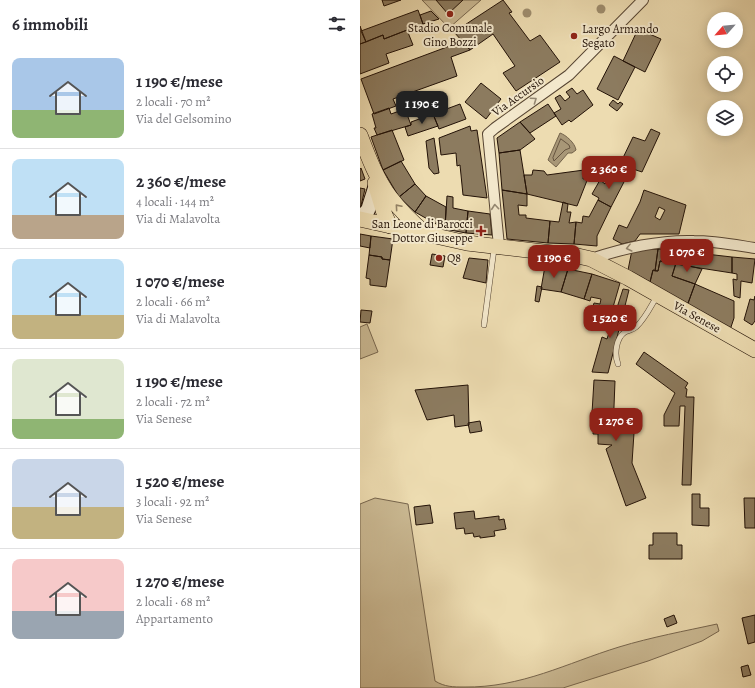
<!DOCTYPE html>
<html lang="it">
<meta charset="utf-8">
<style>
:root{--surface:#fff;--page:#f7f7f7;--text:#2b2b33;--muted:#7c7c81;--line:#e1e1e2;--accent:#8f2418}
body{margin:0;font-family:Alegreya,serif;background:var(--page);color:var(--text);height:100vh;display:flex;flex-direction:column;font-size:15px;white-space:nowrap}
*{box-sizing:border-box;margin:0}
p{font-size:13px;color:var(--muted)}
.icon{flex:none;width:22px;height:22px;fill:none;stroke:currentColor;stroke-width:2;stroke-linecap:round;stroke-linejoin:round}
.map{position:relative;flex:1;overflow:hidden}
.side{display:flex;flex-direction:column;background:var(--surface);width:360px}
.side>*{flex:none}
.needle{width:26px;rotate:243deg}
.controls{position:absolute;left:347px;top:12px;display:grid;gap:8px}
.controls a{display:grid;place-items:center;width:36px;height:36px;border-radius:50%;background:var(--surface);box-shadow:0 2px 10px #0003;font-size:20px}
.price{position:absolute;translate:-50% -34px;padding:0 9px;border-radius:8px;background:var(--accent);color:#fff;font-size:13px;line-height:26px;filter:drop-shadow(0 1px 2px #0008)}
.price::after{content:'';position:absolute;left:50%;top:24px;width:12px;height:9px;margin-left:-6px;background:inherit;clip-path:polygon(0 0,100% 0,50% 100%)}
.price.active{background:#222;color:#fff}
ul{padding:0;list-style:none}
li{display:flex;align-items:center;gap:12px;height:100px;padding:0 12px}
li+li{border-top:1px solid var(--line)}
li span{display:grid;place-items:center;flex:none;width:112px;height:80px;border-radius:8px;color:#555}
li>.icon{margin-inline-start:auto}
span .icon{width:48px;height:48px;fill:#fffc;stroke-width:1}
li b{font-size:17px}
h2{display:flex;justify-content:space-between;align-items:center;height:48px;padding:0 12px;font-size:17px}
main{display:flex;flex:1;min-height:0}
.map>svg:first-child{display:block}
</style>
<main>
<section class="side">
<h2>6 immobili<svg class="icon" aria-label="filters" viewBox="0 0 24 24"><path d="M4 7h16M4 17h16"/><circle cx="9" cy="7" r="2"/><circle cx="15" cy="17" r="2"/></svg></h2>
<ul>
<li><span style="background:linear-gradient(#a9c7e8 65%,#8fb573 0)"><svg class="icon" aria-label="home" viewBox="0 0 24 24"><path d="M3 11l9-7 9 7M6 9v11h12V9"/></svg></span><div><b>1 190 €/mese</b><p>2 locali · 70 m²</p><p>Via del Gelsomino</p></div></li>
<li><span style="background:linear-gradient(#bfe0f5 70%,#b9a48a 0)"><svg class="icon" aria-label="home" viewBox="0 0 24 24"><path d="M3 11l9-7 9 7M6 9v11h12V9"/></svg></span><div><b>2 360 €/mese</b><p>4 locali · 144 m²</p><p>Via di Malavolta</p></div></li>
<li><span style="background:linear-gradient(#bfe0f5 70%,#c2b280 0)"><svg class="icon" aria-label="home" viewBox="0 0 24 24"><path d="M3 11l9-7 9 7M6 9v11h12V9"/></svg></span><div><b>1 070 €/mese</b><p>2 locali · 66 m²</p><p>Via di Malavolta</p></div></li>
<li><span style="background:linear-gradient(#dfe7d0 75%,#8fb573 0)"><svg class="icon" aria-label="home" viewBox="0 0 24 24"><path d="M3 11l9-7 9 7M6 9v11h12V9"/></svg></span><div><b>1 190 €/mese</b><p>2 locali · 72 m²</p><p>Via Senese</p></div></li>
<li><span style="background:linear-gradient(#c9d6e8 60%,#c2b280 0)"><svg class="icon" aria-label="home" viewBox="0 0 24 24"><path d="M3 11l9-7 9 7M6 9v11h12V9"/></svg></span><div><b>1 520 €/mese</b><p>3 locali · 92 m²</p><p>Via Senese</p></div></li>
<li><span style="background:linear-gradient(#f6c9c9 65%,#9aa5b1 0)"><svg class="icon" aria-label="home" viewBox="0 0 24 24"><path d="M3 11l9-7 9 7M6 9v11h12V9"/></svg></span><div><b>1 270 €/mese</b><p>2 locali · 68 m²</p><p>Appartamento</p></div></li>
</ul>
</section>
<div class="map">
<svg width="395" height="688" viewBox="0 0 395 688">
<rect width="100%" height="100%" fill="#eddcb1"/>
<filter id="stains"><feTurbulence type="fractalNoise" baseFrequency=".005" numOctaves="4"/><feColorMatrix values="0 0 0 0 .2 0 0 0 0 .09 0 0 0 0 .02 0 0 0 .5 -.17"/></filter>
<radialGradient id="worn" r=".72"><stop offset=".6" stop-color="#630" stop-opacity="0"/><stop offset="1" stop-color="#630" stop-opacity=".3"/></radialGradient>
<!-- green -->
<path fill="#cbba94" stroke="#77664e" d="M62 0H121L89 28Z
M7 324 18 352 0 359V327Z
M15 498 48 504 75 681C85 687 93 687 104 687 161 688 207 663 259 647 292 637 325 631 357 624L359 631 342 641 288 661 203 688H0V504Z"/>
<!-- water -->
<path fill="#a89777" stroke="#73624a" d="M200 133C206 135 215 143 216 150L212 153H208L196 167 188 160Z"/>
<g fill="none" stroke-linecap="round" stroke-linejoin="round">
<!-- shore -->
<path stroke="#66543f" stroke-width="1" d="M201 139 209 145 210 148 205 150 194 161 193 158Z"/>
</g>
<!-- building -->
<path fill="#8c7b5f" stroke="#231207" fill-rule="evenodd" d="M22 0H41L24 6Z
M76 0H103L88 14Z
M143 0 152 12 149 13 170 41 180 35 200 62 156 91 143 73 155 66 133 34 110 50 94 32Z
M58 10 63 24 24 39 23 35 6 42 1 31Z
M71 11 79 19 63 24 60 15Z
M0 26 6 42 0 44Z
M278 29 301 39 285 72 263 61Z
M47 30 53 45 26 54 29 63 0 74V44L23 35 24 39Z
M103 41 110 50 91 57 97 76 33 99 36 106 14 114 1 79Z
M254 56 275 67 258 100 237 89Z
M121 83 141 99 126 119 105 102Z
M212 88 217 94 223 90 233 105 211 122 209 120 202 125 194 113 201 109 195 98 200 95 205 101 210 97 206 92Z
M253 100 258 104 260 102 263 104 257 111 249 105Z
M100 104 106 119 79 129 73 114Z
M188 104 196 116 170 133 160 122Z
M29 108 31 114 45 109 51 125 17 135 14 128H16L12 114Z
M73 114 78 126 48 136 45 127 51 125V122Z
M160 122 175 139 160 150 139 153 137 138Z
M110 126 111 131 117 130 127 198 103 195 100 165 97 166 96 153 81 155 79 138Z
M291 129 300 133 282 172 270 168 265 180 248 173 253 160 261 162 273 137 285 141Z
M32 130 44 160 23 170 11 137Z
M74 138 79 173 74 174 69 168 66 141Z
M160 150 164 175 167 194 142 190 139 153Z
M41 161 55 184 39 197 23 170Z
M1 168 5 179 0 181V169Z
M173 170 184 171 187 175 224 170 223 179 228 178 217 206 167 194 164 175H172Z
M250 175 265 180 251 207 238 200 239 198 232 194 240 180 245 184Z
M55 184 66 196 55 212 39 197Z
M0 188 5 189 0 210Z
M142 190 167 194V206L158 205 159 215H166V218L190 221 188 243 147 239Z
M284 190 326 205 319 234H280L275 241 262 244 253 239 259 225 267 228 280 202ZM299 207 305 210 300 220 295 217Z
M66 196 86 207 85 229 55 212Z
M87 196 93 197V208L108 211 106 233 85 229Z
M238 200 251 207 237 236V246L214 244 216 222 222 223 223 216 229 217Z
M203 202 208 204 207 212H211L209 223 216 222 214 244 188 243 190 221 199 222Z
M108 211 130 214 132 235 106 233Z
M0 234 11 236 10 248 0 246Z
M11 236 33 239 30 260 22 259V257L9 255Z
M298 249 295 271 293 270 290 282 268 270 272 250Z
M298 249 328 252 327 266 300 261 298 271H295Z
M328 252 372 257V273L327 266Z
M72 254 85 256 83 267 70 265Z
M9 255 22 257V259L30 260 26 287 10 285V279L6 278Z
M372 257 395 259 392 283 381 281 380 298 374 296 373 279 377 280V274L372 273Z
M109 258 128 260 126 283 103 278Z
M300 261 316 263 312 276 335 284 327 306 290 282 293 270 298 271Z
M316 263 342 269 335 284 312 276Z
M185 266 208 269 201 292 181 289Z
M208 269 232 274 224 299 201 292Z
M232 274 260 283 249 321 230 316 234 303 240 304 241 299 231 297 230 301 224 299Z
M335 284 374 301V318L370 330 327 306Z
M177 286 182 287 179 302 175 301Z
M263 289 269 290 248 373 232 372 242 337 247 339Z
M395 296V321L392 325 384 320 390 299 394 300Z
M1 310 12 311 10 323 0 322Z
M284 352 328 383 325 388 327 389 326 397H334L331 485H322L325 406H320L319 426H304V415L315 393 276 364Z
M234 380 255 381 253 432 274 433 272 463 286 498 266 506 246 449 252 445 238 444V434H233L235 414 232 413Z
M108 385 109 425 95 427 94 415 67 420 55 390Z
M120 421 122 431 110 433 108 423Z
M332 494H340V508H349V526L332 525Z
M384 498H395V528H385Z
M70 505 73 523 56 525 54 507Z
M114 511 115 519 139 516V520L144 519 146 529 134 531 135 536 120 538V536L114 537 113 533 105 534 104 528 96 529 94 513Z
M293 533H317V545H322V559H289V545H293Z
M314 615 317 623 307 627 304 619Z
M395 615V642L388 644 382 618Z
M388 665 391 675 383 677 381 667Z"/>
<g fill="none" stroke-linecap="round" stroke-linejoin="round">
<defs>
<path id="lane" d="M124 325 134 249
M258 364C254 354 256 338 265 332 269 330 273 330 276 327 285 319 291 306 297 296"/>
<path id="street" d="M139 246 128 134 135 128 209 75 283 0
M231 259C265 248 298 240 334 241 354 241 375 245 395 248"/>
<path id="secondary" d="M0 218 8 210 15 188"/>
<path id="primary" d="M0 135C8 156 16 178 30 197 40 210 52 222 65 233
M15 183 24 213 30 226
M0 219 107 243 218 256 231 259 268 278 395 350"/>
</defs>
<!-- lane casing -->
<use href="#lane" stroke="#564432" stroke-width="6"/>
<!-- street casing -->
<use href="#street" stroke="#564432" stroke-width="12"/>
<!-- secondary casing -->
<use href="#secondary" stroke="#231207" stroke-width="16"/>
<!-- primary casing -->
<use href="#primary" stroke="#231207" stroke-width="16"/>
<!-- lane -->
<use href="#lane" stroke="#f3e8cc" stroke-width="5"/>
<!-- street -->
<use href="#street" stroke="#f3e8cc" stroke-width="10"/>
<!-- secondary -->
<use href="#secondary" stroke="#f3e8cc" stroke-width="14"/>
<!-- primary -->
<use href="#primary" stroke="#eddcb1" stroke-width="15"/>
</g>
<!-- trees -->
<g fill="#9e8d6e">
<circle cx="241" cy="9" r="4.5"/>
<circle cx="167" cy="13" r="4.5"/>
</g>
<!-- one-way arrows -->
<defs><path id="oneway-chevron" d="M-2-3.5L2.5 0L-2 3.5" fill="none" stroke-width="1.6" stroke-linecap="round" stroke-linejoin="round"/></defs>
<g stroke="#958873">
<use href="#oneway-chevron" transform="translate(174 100) rotate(-35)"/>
<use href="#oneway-chevron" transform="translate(135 207) rotate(-95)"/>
<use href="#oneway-chevron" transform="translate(269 248) rotate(166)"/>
</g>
<use stroke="#928164" href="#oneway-chevron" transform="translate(38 207) rotate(-131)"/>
<!-- markers -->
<g fill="#8f2418" stroke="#f3e8cc" stroke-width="1.5">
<circle cx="90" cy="14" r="4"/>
<circle cx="214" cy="36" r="4"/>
<path d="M119 225h4v4h4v4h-4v4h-4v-4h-4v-4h4z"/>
<circle cx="79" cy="258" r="4"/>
</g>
<g text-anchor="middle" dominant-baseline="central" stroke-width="4" stroke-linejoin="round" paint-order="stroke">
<!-- poi labels -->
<g font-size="12" fill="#231207" stroke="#f3e8cc" text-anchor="start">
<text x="90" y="28" text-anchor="middle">Stadio Comunale<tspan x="90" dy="14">Gino Bozzi</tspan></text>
<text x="222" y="29">Largo Armando<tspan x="222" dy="14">Segato</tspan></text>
<text x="113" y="224" text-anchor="end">San Leone di Barocci<tspan x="113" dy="14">Dottor Giuseppe</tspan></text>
<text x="87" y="258">Q8</text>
</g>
<!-- street labels -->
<g font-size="12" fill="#231207" stroke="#f3e8cc">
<text transform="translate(158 96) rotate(-35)">Via Accursio</text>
<text transform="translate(337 317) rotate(29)">Via Senese</text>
</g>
</g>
<rect width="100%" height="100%" filter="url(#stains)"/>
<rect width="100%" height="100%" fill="url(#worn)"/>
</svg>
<div class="controls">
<a><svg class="needle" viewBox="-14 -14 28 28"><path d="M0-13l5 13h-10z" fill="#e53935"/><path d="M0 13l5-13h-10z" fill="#7c7c81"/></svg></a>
<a><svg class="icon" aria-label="locate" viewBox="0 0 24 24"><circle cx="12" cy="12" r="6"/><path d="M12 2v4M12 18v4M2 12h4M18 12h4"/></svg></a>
<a><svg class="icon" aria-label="layers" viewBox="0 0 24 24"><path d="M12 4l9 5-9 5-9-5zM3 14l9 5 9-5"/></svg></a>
</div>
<b class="price active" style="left:62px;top:125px">1 190 €</b>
<b class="price" style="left:249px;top:190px">2 360 €</b>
<b class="price" style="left:327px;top:273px">1 070 €</b>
<b class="price" style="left:194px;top:279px">1 190 €</b>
<b class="price" style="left:250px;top:339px">1 520 €</b>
<b class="price" style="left:256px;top:442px">1 270 €</b>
</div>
</main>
